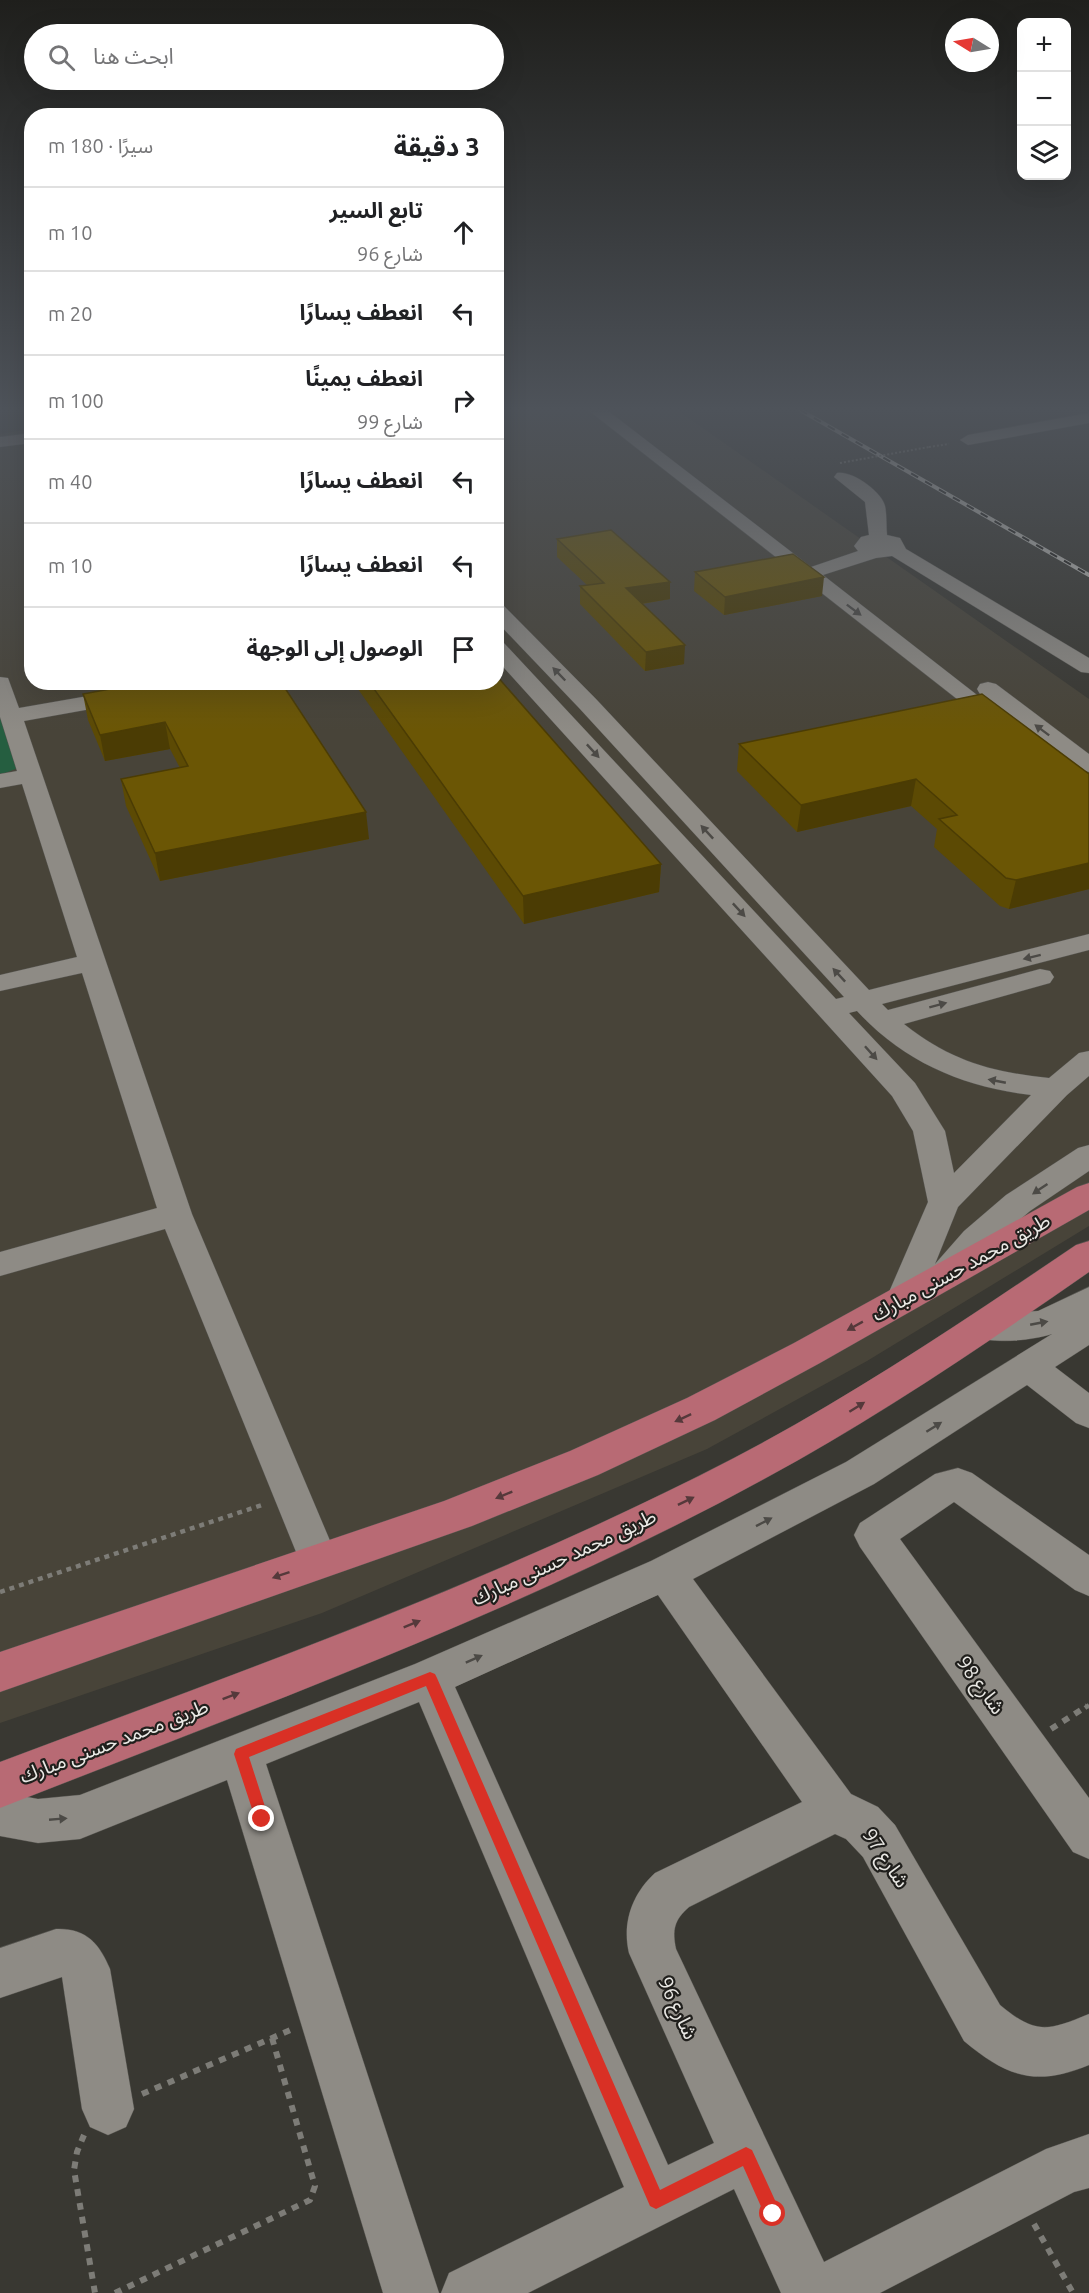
<!DOCTYPE html>
<html lang="ar">
<meta charset="utf-8">
<style>
:root{--surface:#fff;--page:#f6f6f6;--text:#202124;--muted:#757577;--line:#e0e0e0}
body{margin:0;font-family:Ubuntu,"Noto Sans Arabic",sans-serif;background:var(--page);color:var(--text);direction:rtl}
.controls{position:absolute;right:18px;top:18px;display:grid;overflow:hidden;border-radius:12px;box-shadow:0 6px 24px #0002}
.controls button{width:54px;height:54px;display:grid;place-items:center;padding:0;border:0;border-bottom:2px solid var(--line);background:var(--surface);color:var(--text);font:30px sans-serif}
.compass{position:absolute;left:945px;top:18px;width:54px;height:54px;border-radius:50%;background:var(--surface);box-shadow:0 6px 24px #0002;rotate:281deg}
.stop{position:absolute;width:18px;height:18px;margin:-14px;border:4px solid #d93025;border-radius:50%;background:#fff}
.stop.end{background:#d93025;border-color:#fff;box-shadow:0 2px 6px #0008}
.list{margin:0;padding:0;list-style:none}
h2{display:flex;justify-content:space-between;align-items:center;height:78px;margin:0;padding:0 24px;font-size:26px}
h2 small{font-size:20px;font-weight:400;color:var(--muted)}
.list li{display:grid;grid-template-columns:39px 1fr auto;gap:18px;align-items:center;box-sizing:border-box;height:84px;padding:0 24px;border-top:2px solid var(--line)}
.list b{display:block;font-size:22px;white-space:nowrap}
.list p{margin:0;font-size:20px;white-space:nowrap;color:var(--muted)}
.list em{font-size:20px;font-style:normal;color:var(--muted)}
.icon{flex:none;width:33px;height:33px;fill:none;stroke:currentColor;stroke-width:2;stroke-linecap:round;stroke-linejoin:round}
.map{position:relative;flex:none;width:1089px;height:2293px;overflow:hidden;direction:ltr}
.search{position:absolute;background:var(--surface);box-shadow:0 6px 24px #0002;left:24px;top:24px;width:480px;height:66px;display:flex;align-items:center;gap:15px;box-sizing:border-box;padding:0 21px;border-radius:33px;color:var(--muted);font-size:22px}
.panel{position:absolute;background:var(--surface);box-shadow:0 6px 24px #0002;left:24px;top:108px;width:480px;height:582px;border-radius:24px;direction:rtl}
.map>svg:first-child{display:block}
.built{fill:#484439}
.green{fill:#255e40}
.lines{fill:none;stroke-linecap:round;stroke-linejoin:round}
.minor-casing{stroke:#55544f;stroke-width:1}
.highway-casing{stroke:#55544f;stroke-width:1}
.path-far2{stroke:#7d7c77;stroke-width:2;stroke-dasharray:2 2;stroke-linecap:butt}
.path-far1{stroke:#7d7c77;stroke-width:4.5;stroke-dasharray:5 5;stroke-linecap:butt}
.path{stroke:#7d7c77;stroke-width:6;stroke-dasharray:7 7;stroke-linecap:butt}
.minor{fill:#8e8b85;fill-rule:evenodd}
.highway{fill:#b86a74;fill-rule:evenodd}
.rail-casing{stroke:#bfbeb9;stroke-width:4}
.rail{stroke:#201f1c;stroke-width:2;stroke-dasharray:8;stroke-linecap:butt}
.path-bridge{stroke:#7d7c77;stroke-width:2;stroke-dasharray:2 2;stroke-linecap:butt}
.wall{fill:#5c4a04}
.shaded-wall{fill:#4b3c04}
.building{fill:#6b5605;stroke:#4b3c04;stroke-width:1.5}
.oneway{fill:#4c4a46}
.oneway2{fill:#55393b}
.route{fill:#d93025}
.labels{text-anchor:middle;stroke-width:4.5;stroke-linejoin:round;paint-order:stroke}
.near-street-label{font-size:20px;fill:#eae9e5;stroke:#201f1c}
</style>
<div class="map">
<svg width="1089" height="2293" viewBox="0 0 1089 2293">
<rect width="100%" height="100%" fill="#393832"/>
<path class="built" d="M497,410H677L1089,699V1226L867,1361L707,1449L322,1613L0,1723V434L31,429L32,682H496Z"/>
<path class="green" d="M0,704L18,768L0,775Z"/>
<g class="lines">
<defs>
<g id="minor">
<path d="M588,410H607L811,567L858,551L854,546L861,537L869,535L865,502L834,477L837,473C852,470 882,492 885,506C887,515 886,526 887,535L900,538L906,549L1089,658V673L1081,672L892,556L876,558L823,575L1013,723L1010,728L1002,730L994,728Z"/>
<path d="M1089,413V423L968,445L960,440L968,435Z"/>
<path d="M32,433V443L0,447V437Z"/>
<path d="M496,603L503,605L596,699L869,990L1089,934V950L882,1004L888,1010L1040,969L1050,971L1054,977L1050,983L904,1024C951,1061 991,1072 1049,1078L1079,1053L1089,1051V1076L1067,1095L958,1207L935,1264L964,1231L1006,1195L1078,1148L1089,1145V1171L1030,1211L988,1247L955,1286L943,1289L931,1286L928,1281L915,1308L903,1312L891,1308L886,1299L928,1202L913,1131L892,1096L496,659V640L503,642L836,999L844,997L580,709L496,621ZM857,1011C904,1062 963,1087 1031,1095L954,1173L945,1131L915,1083L849,1013Z"/>
<path d="M0,677L8,678L19,708L168,682H218L216,687L208,688L24,721L192,1214L339,1562L333,1574L319,1579L305,1574L165,1229L0,1276V1252L157,1208L82,973L0,991V975L77,957L22,784L0,788V774L17,771L0,717Z"/>
<path d="M988,682L996,684L1089,754V772L1081,770L980,694L977,689L980,684Z"/>
<path d="M1089,1287V1345L1055,1367L1089,1393V1428L1076,1423L1027,1385L874,1484L693,1579L851,1794L878,1807L895,1825L1000,2005C1036,2035 1048,2031 1089,2014V2065C1036,2087 1007,2077 964,2041L863,1857L846,1839L835,1834L689,1907C674,1920 672,1930 676,1949L824,2262L1046,2149L1089,2134V2188L1074,2192L880,2293H781L734,2189L528,2293H441L449,2273L624,2187L419,1702L266,1764L439,2293H383L227,1780L80,1839L38,1843L0,1836V1792L38,1799L80,1795L415,1664L651,1561L846,1462L1052,1334C1029,1341 994,1344 971,1336L965,1327L971,1318L983,1314L1038,1311ZM658,1595L802,1802L655,1873C632,1894 622,1923 629,1953L714,2143L668,2165L455,1687Z"/>
<path d="M958,1468L972,1473L1089,1555V1596L1075,1590L954,1502L900,1539L1089,1798V1859L1073,1852L860,1547L854,1535L860,1523L935,1474Z"/>
<path d="M56,1929C86,1928 99,1943 110,1969L134,2109L126,2127L108,2135L90,2127L82,2109L62,1977L0,1998V1948Z"/>
</g>
<g id="highway">
<path d="M1089,1183V1210L820,1363L715,1420L598,1475L472,1526L0,1692V1652L444,1501L570,1451L687,1398L794,1343L1077,1187Z"/>
<path d="M1089,1241V1272C984,1345 877,1418 764,1479C521,1612 257,1707 0,1808V1762C248,1669 499,1580 734,1458C853,1396 965,1320 1076,1245Z"/>
</g>
</defs>
<use href="#minor" class="minor-casing"/>
<use href="#highway" class="highway-casing"/>
<path class="path-far2" d="M929,447L949,444"/>
<g class="path-far1">
<path d="M0,1592L265,1504"/>
<path d="M1085,1708L1089,1705"/>
</g>
<g class="path">
<path d="M1051,1729L1087,1706"/>
<path d="M142,2094L293,2029"/>
<path d="M84,2135L77,2152L74,2170L95,2293"/>
<path d="M1034,2224L1073,2293"/>
<path d="M115,2293L310,2200L315,2186L272,2038"/>
</g>
<use href="#minor" class="minor"/>
<use href="#highway" class="highway"/>
<defs>
<path id="rail" d="M800,410L1089,575"/>
</defs>
<use href="#rail" class="rail-casing"/>
<use href="#rail" class="rail"/>
<path class="path-bridge" d="M840,463L929,447"/>
</g>
<g class="wall">
<path d="M557,539L670,582V599L642,604L684,664L645,671L580,604V586L587,585L557,557Z"/>
<path d="M695,572L822,596L724,615L694,591Z"/>
<path d="M148,682L369,839L160,881L126,806L121,779L180,768L170,749L105,761L88,720L83,694Z"/>
<path d="M353,682H496L661,864L659,892L524,924Z"/>
<path d="M739,744L1089,774V889L1009,909L1000,906L934,847L937,829L911,806L797,832L737,771Z"/>
</g>
<g class="shaded-wall">
<path d="M824,577L822,596L724,615L725,597Z"/>
<path d="M670,582V599L626,606V588Z"/>
<path d="M685,645L684,664L645,671L646,652Z"/>
<path d="M165,722L170,749L105,761L100,735Z"/>
<path d="M916,779L911,806L797,832L801,805Z"/>
<path d="M366,812L369,839L160,881L155,853Z"/>
<path d="M1089,863V889L1009,909L1016,880Z"/>
<path d="M661,864L659,892L524,924L523,896Z"/>
</g>
<g class="building">
<path d="M611,530L670,582L626,588L685,645L646,652L580,586L604,583L557,539Z"/>
<path d="M793,554L824,577L725,597L695,572Z"/>
<path d="M496,675L661,864L523,896L369,682H496Z"/>
<path d="M148,682H281L366,812L155,853L121,779L188,766L165,722L100,735L83,694Z"/>
<path d="M982,694L1089,774V863L1016,880L1006,878L939,819L957,815L916,779L801,805L739,744Z"/>
</g>
<defs><path id="oneway-solid" d="M-6-.8H1V-3.2L6.5 0L1 3.2V.8H-6Z" transform="scale(1.5)"/></defs>
<g class="oneway">
<use href="#oneway-solid" transform="translate(854 610) rotate(37)"/>
<use href="#oneway-solid" transform="translate(559 674) rotate(-134)"/>
<use href="#oneway-solid" transform="translate(1042 730) rotate(-143)"/>
<use href="#oneway-solid" transform="translate(593 751) rotate(47)"/>
<use href="#oneway-solid" transform="translate(707 832) rotate(-133)"/>
<use href="#oneway-solid" transform="translate(739 910) rotate(47)"/>
<use href="#oneway-solid" transform="translate(1032 957) rotate(166)"/>
<use href="#oneway-solid" transform="translate(839 975) rotate(-133)"/>
<use href="#oneway-solid" transform="translate(938 1005) rotate(-15)"/>
<use href="#oneway-solid" transform="translate(871 1053) rotate(48)"/>
<use href="#oneway-solid" transform="translate(997 1081) rotate(-169)"/>
<use href="#oneway-solid" transform="translate(1040 1189) rotate(146)"/>
<use href="#oneway-solid" transform="translate(1039 1323) rotate(-11)"/>
<use href="#oneway-solid" transform="translate(934 1427) rotate(-32)"/>
<use href="#oneway-solid" transform="translate(764 1522) rotate(-27)"/>
<use href="#oneway-solid" transform="translate(474 1659) rotate(-24)"/>
<use href="#oneway-solid" transform="translate(58 1819) rotate(-5)"/>
</g>
<g class="oneway2">
<use href="#oneway-solid" transform="translate(855 1326) rotate(151)"/>
<use href="#oneway-solid" transform="translate(857 1407) rotate(-32)"/>
<use href="#oneway-solid" transform="translate(683 1418) rotate(155)"/>
<use href="#oneway-solid" transform="translate(504 1495) rotate(158)"/>
<use href="#oneway-solid" transform="translate(686 1501) rotate(-26)"/>
<use href="#oneway-solid" transform="translate(281 1575) rotate(161)"/>
<use href="#oneway-solid" transform="translate(412 1624) rotate(-22)"/>
<use href="#oneway-solid" transform="translate(231 1696) rotate(-21)"/>
</g>
<linearGradient id="sky" x2="0" y2="1"><stop stop-color="#1f1f1c"/><stop offset="0.56" stop-color="#4e535a"/><stop offset="1" stop-color="#4e535a" stop-opacity="0"/></linearGradient>
<rect width="1089" height="731" fill="url(#sky)"/>
<path class="route" d="M430,1672L435,1674L437,1678L660,2190L746,2147L752,2150L779,2209L782,2214L779,2220L773,2223L767,2220L743,2166L662,2206L656,2209L650,2206L426,1686L249,1757L269,1819L267,1824L262,1826L257,1824L234,1754L236,1749Z"/>
<g class="labels">
<g class="near-street-label">
<text transform="translate(961 1267) rotate(-29)" y="7">طريق محمد حسنى مبارك</text>
<text transform="translate(564 1557) rotate(-25)" y="7">طريق محمد حسنى مبارك</text>
<text transform="translate(981 1685) rotate(54)" y="7">شارع 98</text>
<text transform="translate(114 1741) rotate(-21)" y="7">طريق محمد حسنى مبارك</text>
<text transform="translate(886 1858) rotate(56)" y="7">شارع 97</text>
<text transform="translate(678 2008) rotate(65)" y="7">شارع 96</text>
</g>
</g>
</svg>
<div class="controls">
<button>+</button>
<button>−</button>
<button><svg class="icon" aria-label="layers" viewBox="0 0 24 24"><path d="M12 4l9 5-9 5-9-5zM3 14l9 5 9-5"/></svg></button>
</div>
<svg class="compass" viewBox="-18 -18 36 36"><path d="M0-13l5 13h-10z" fill="#e53935"/><path d="M0 13l5-13h-10z" fill="#757577"/></svg>
<div class="stop" style="left:773px;top:2214px"></div>
<div class="stop end" style="left:262px;top:1819px"></div>
<div class="search"><svg class="icon" aria-label="search" viewBox="0 0 24 24"><circle cx="10" cy="10" r="6"/><path d="M15 15l6 6"/></svg>ابحث هنا</div>
<section class="panel">
<h2>3 دقيقة<small>سيرًا · 180 m</small></h2>
<ul class="list">
<li><svg class="icon" aria-label="ahead" viewBox="0 0 24 24"><path d="M12 20V5M6 11l6-6 6 6"/></svg><div><b>تابع السير</b><p>شارع 96</p></div><em>10 m</em></li>
<li><svg class="icon" aria-label="left" viewBox="0 0 24 24"><path d="M17 20v-9H6M10 6l-5 5 5 5"/></svg><div><b>انعطف يسارًا</b></div><em>20 m</em></li>
<li><svg class="icon" aria-label="right" viewBox="0 0 24 24"><path d="M7 20v-9h11M14 6l5 5-5 5"/></svg><div><b>انعطف يمينًا</b><p>شارع 99</p></div><em>100 m</em></li>
<li><svg class="icon" aria-label="left" viewBox="0 0 24 24"><path d="M17 20v-9H6M10 6l-5 5 5 5"/></svg><div><b>انعطف يسارًا</b></div><em>40 m</em></li>
<li><svg class="icon" aria-label="left" viewBox="0 0 24 24"><path d="M17 20v-9H6M10 6l-5 5 5 5"/></svg><div><b>انعطف يسارًا</b></div><em>10 m</em></li>
<li><svg class="icon" aria-label="arrive" viewBox="0 0 24 24"><path d="M6 21V4h12l-3 4 3 4H6"/></svg><div><b>الوصول إلى الوجهة</b></div></li>
</ul>
</section>
</div>
